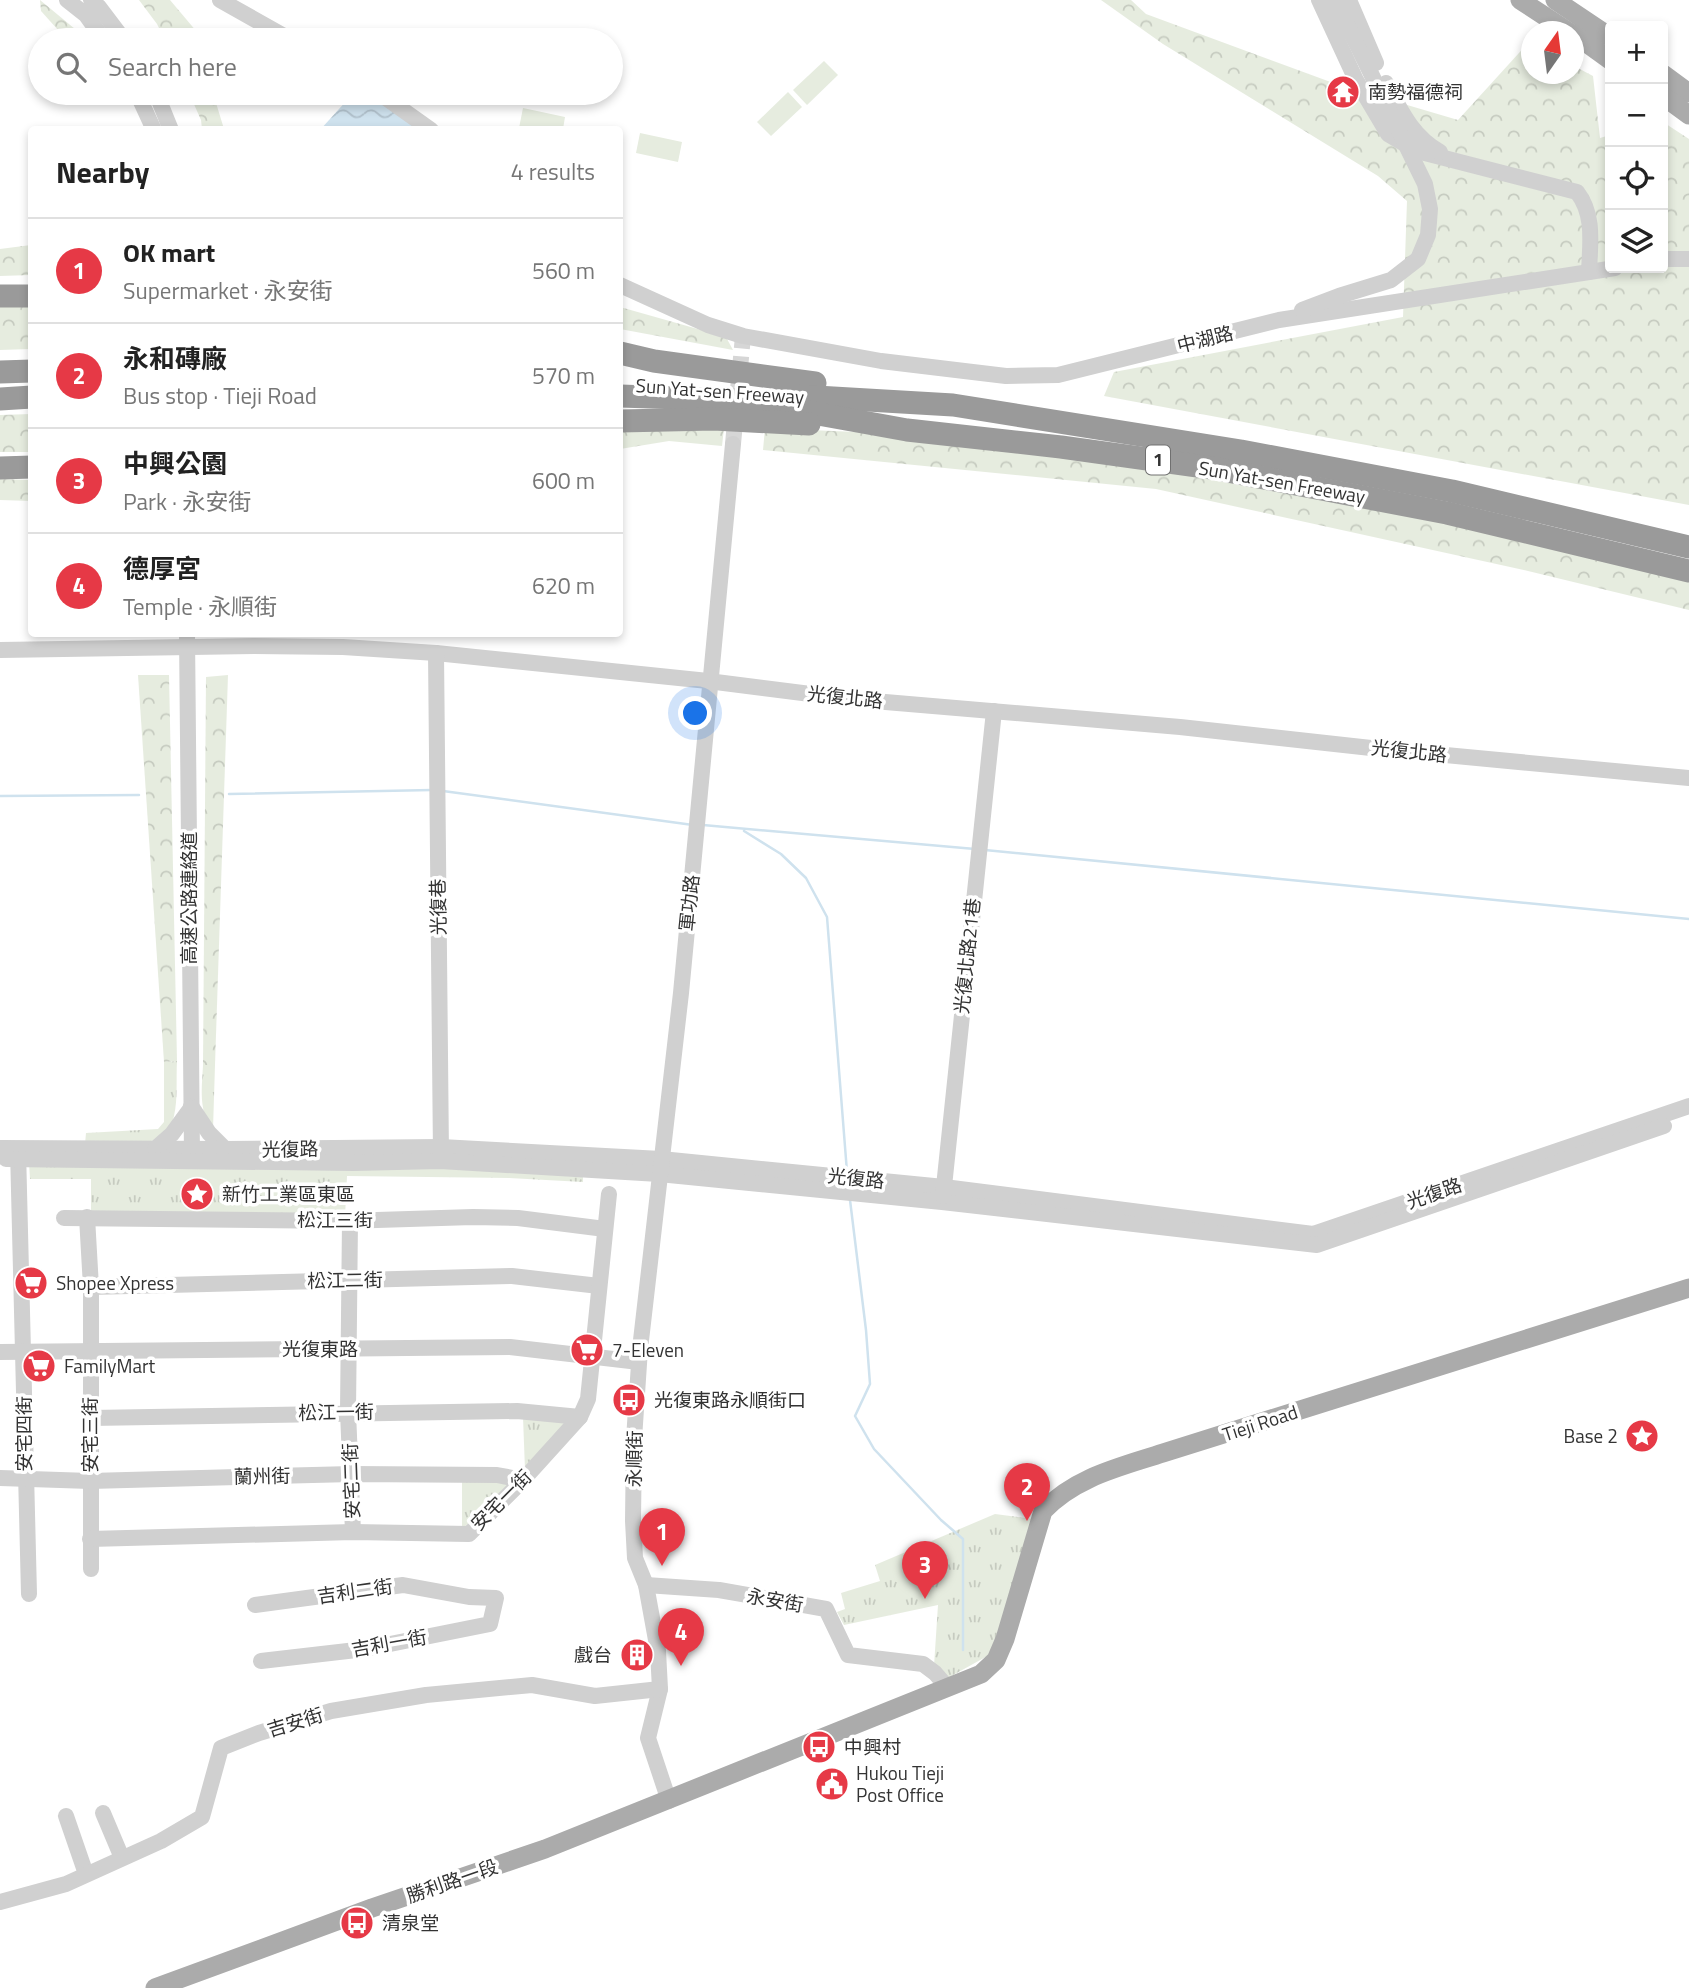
<!DOCTYPE html>
<meta charset="utf-8">
<style>
:root{--surface:#fff;--page:#f2f2f2;--text:#222;--muted:#767676;--line:#e0e0e0;--accent:#e63946}
body{margin:0;font-family:"Titillium Web","Noto Sans TC",sans-serif;background:var(--page);color:var(--text)}
.controls{position:absolute;right:21px;top:21px;display:grid;overflow:hidden;border-radius:7px;box-shadow:0 4px 10px #0003}
.controls button{width:63px;height:63px;display:grid;place-items:center;padding:0;border:0;border-bottom:2px solid var(--line);background:var(--surface);color:var(--text);font:35px sans-serif}
.compass{position:absolute;left:1521px;top:21px;width:63px;height:63px;border-radius:50%;background:var(--surface);box-shadow:0 4px 10px #0003;rotate:14deg}
.you{position:absolute;left:696px;top:714px;width:24px;height:24px;margin:-18px;border:5px solid #fff;border-radius:50%;background:#1a73e8;box-shadow:0 0 0 10px #1a73e833}
.badge{display:grid;place-items:center;width:46px;height:46px;border-radius:50%;background:var(--accent);color:#fff;font-size:23px;font-weight:700}
.pin{position:absolute;translate:-50% -58px;filter:drop-shadow(0 2px 4px #0008)}
.pin::after{content:'';position:absolute;top:37px;width:24px;height:21px;background:inherit;clip-path:polygon(0 0,100% 0,50% 100%)}
.list{margin:0;padding:0;list-style:none}
h2{display:flex;justify-content:space-between;align-items:center;height:91px;margin:0;padding:0 28px;font-size:30px}
h2 small{font-size:23px;font-weight:400;color:var(--muted)}
.list li{display:grid;grid-template-columns:46px 1fr auto;gap:21px;align-items:center;box-sizing:border-box;height:105px;padding:0 28px;border-top:2px solid var(--line)}
.list b{display:block;font-size:26px;white-space:nowrap}
.list p{margin:0;font-size:23px;white-space:nowrap;color:var(--muted)}
.list em{font-size:23px;font-style:normal;color:var(--muted)}
.icon{flex:none;width:38px;height:38px;fill:none;stroke:currentColor;stroke-width:2;stroke-linecap:round;stroke-linejoin:round}
.map{position:relative;flex:none;width:1689px;height:1988px;overflow:hidden}
.search{position:absolute;background:var(--surface);box-shadow:0 4px 10px #0003;left:28px;top:28px;width:595px;height:77px;display:flex;align-items:center;gap:18px;box-sizing:border-box;padding:0 24px;border-radius:38px;color:var(--muted);font-size:26px}
.panel{position:absolute;background:var(--surface);box-shadow:0 4px 10px #0003;left:28px;top:126px;width:595px;height:511px;border-radius:7px}
.map>svg:first-child{display:block}
.grass{fill:url(#grass-tufts)}
.forest{fill:url(#forest-crowns)}
.garden{fill:#e6ecdf}
.water{fill:url(#water-waves)}
.lines{fill:none;stroke-linecap:round;stroke-linejoin:round}
.stream{stroke:#cfe2ee;stroke-width:2.5}
.minor-tunnel{stroke:#d6d6d6;stroke-width:16;stroke-dasharray:16 8;stroke-linecap:butt}
.minor{stroke:#d0d0d0;stroke-width:16}
.major{stroke:#ababab;stroke-width:19}
.highway{stroke:#9a9a9a;stroke-width:23}
.labels{text-anchor:middle;stroke-width:7;stroke-linejoin:round;paint-order:stroke}
.shield{fill:#fff;stroke:#707070;stroke-width:2}
.shield-label{font-size:18px;font-weight:bold;fill:#333}
.poi-label{font-size:19px;fill:#333;stroke:#fff;text-anchor:start}
.street-label{font-size:19px;fill:#333;stroke:#fff}
</style>
<div class="map">
<svg width="1689" height="1988" viewBox="0 0 1689 1988">
<defs>
<pattern id="grass-tufts" width="24" height="20" patternUnits="userSpaceOnUse" patternTransform="scale(1.75)"><rect width="24" height="20" fill="#e6ecdf"/><path d="M3 7l-1-3M5 7V3M7 7l1-3M15 17l-1-3M17 17v-4M19 17l1-3" fill="none" stroke="#c6cbc0"/></pattern>
<pattern id="forest-crowns" width="20" height="18" patternUnits="userSpaceOnUse" patternTransform="scale(1.75)"><rect width="20" height="18" fill="#e6ecdf"/><path d="M2 6a3 3 0 1 1 6 0M12 15a3 3 0 1 1 6 0" fill="none" stroke="#c6cbc0"/></pattern>
<pattern id="water-waves" width="16" height="10" patternUnits="userSpaceOnUse" patternTransform="scale(1.75)"><rect width="16" height="10" fill="#cfe2ee"/><path d="M0 5q4-4 8 0t8 0" fill="none" stroke="#b2c2cd"/></pattern>
</defs>
<rect width="100%" height="100%" fill="#fff"/>
<g class="grass">
<path d="M177,1061C176,1079 178,1099 174,1116C166,1154 114,1144 85,1144L86,1133L158,1129L164,1122V1062Z"/>
<path d="M203,1065H215L213,1129C198,1112 202,1087 203,1065Z"/>
<path d="M29,1163L348,1165L583,1173V1182L509,1178L347,1176L345,1217L91,1215V1179H30Z"/>
<path d="M523,1417L574,1419L525,1470Z"/>
<path d="M462,1480L515,1482L462,1529Z"/>
<path d="M995,1514L1033,1519L991,1654L946,1679L934,1666L938,1605L844,1625L837,1612L845,1609L841,1593L880,1581L875,1565Z"/>
</g>
<g class="forest">
<path d="M40,0L75,29L83,40H67L41,11Z"/>
<path d="M139,0H170L197,32L199,40H165L157,24Z"/>
<path d="M1101,0H1131L1146,14L1336,84L1458,120L1528,43L1531,45L1532,74H1574V66L1593,76L1600,138L1610,135V268H1663V122L1689,139V505L1104,396L1114,372L1403,317L1407,201L1378,176L1163,44Z"/>
<path d="M189,93H213L224,129H202L201,120Z"/>
<path d="M31,245V275L0,276V249Z"/>
<path d="M31,301V349L0,350V303Z"/>
<path d="M620,307L726,337L733,350L620,329Z"/>
<path d="M31,414V452H0V415Z"/>
<path d="M724,428L722,446L669,441L620,449V429Z"/>
<path d="M765,428L969,437L1213,470L1689,579V610L1528,571L1156,489L763,450Z"/>
<path d="M0,479L31,480V501L0,500Z"/>
<path d="M138,675H169L177,1061L164,1062Z"/>
<path d="M228,675L215,1065H203L206,677Z"/>
</g>
<g class="garden">
<path d="M824,61L838,75L807,105L793,90Z"/>
<path d="M788,92L802,107L771,136L757,122Z"/>
<path d="M523,108L565,117L563,129L519,128Z"/>
<path d="M640,133L682,142L678,162L636,153Z"/>
</g>
<path class="water" d="M373,96L425,130H320L348,99Z"/>
<g class="lines">
<g class="stream">
<path d="M443,791L693,825"/>
<path d="M229,794L432,790"/>
<path d="M0,796L139,795"/>
<path d="M703,825L975,849"/>
<path d="M744,831L781,854L806,878L827,917L847,1172"/>
<path d="M985,850L1689,919"/>
<path d="M850,1200L866,1330L870,1384L855,1416L874,1449L941,1520L963,1539V1650"/>
</g>
<path class="minor-tunnel" d="M733,444L743,336"/>
<g class="minor">
<path d="M67,0L86,15L104,40"/>
<path d="M91,0L99,7L124,40"/>
<path d="M220,0L291,40"/>
<path d="M1319,0L1356,80L1388,134L1417,151L1577,192C1595,215 1590,244 1589,272"/>
<path d="M1349,0L1376,63"/>
<path d="M1386,83C1401,111 1412,136 1440,152"/>
<path d="M137,93L154,130"/>
<path d="M156,93L171,130"/>
<path d="M379,93L431,130"/>
<path d="M1663,259H1689"/>
<path d="M620,285L708,325L743,336L881,361L1006,376L1058,375L1279,320L1615,268"/>
<path d="M1302,310L1339,296L1391,280L1418,259L1428,235L1430,209L1425,184L1335,0"/>
<path d="M187,634L192,1156"/>
<path d="M0,650L254,646L343,647L436,653L708,681L850,699L1180,727L1371,748L1689,778"/>
<path d="M436,653L441,1155"/>
<path d="M191,1106L209,1133L225,1149"/>
<path d="M0,1148L225,1149L441,1147L661,1159L944,1187L1313,1234L1689,1106"/>
<path d="M155,1149L172,1134L191,1108"/>
<path d="M18,1150L29,1594"/>
<path d="M6,1159L353,1163L440,1161L659,1174L942,1202L1317,1245L1664,1126"/>
<path d="M943,1196L994,711"/>
<path d="M87,1217L91,1287V1569"/>
<path d="M64,1218L345,1221L473,1217L518,1218L605,1229"/>
<path d="M350,1220L348,1412L353,1532"/>
<path d="M91,1287L512,1276L599,1286"/>
<path d="M0,1352L510,1347L639,1362"/>
<path d="M91,1418L517,1411L580,1417"/>
<path d="M0,1478L90,1481L352,1474L497,1475L523,1480"/>
<path d="M90,1539L353,1532L469,1534L523,1480L580,1417L588,1399L609,1194"/>
<path d="M646,1585L719,1590L826,1609L848,1655L923,1664L935,1673L948,1688"/>
<path d="M255,1605L403,1585L469,1597L496,1598L490,1624L365,1649L261,1661"/>
<path d="M669,1801L648,1738L660,1689L658,1651L646,1585L635,1558L633,1521L634,1439L640,1349L681,993L733,444"/>
<path d="M103,1813L122,1858"/>
<path d="M66,1816L86,1874"/>
<path d="M0,1902L66,1884L161,1841L202,1817L221,1748L259,1733L331,1711L426,1695L532,1685L595,1696L660,1689"/>
</g>
<g class="major">
<path d="M1520,0L1569,32"/>
<path d="M1555,0L1610,37"/>
<path d="M1574,34L1610,60"/>
<path d="M1663,74L1689,93"/>
<path d="M1663,96L1689,115"/>
<path d="M155,1988L372,1908L545,1849L981,1674L996,1660L1005,1639L1043,1511C1075,1477 1120,1467 1163,1453L1689,1288"/>
</g>
<g class="highway">
<path d="M0,296H32"/>
<path d="M620,353L654,361L815,383"/>
<path d="M0,372L32,371"/>
<path d="M782,395L953,405L1241,451L1452,491L1689,547"/>
<path d="M620,396L741,400L907,430L1061,447L1212,468L1447,513L1689,571"/>
<path d="M0,399L32,397"/>
<path d="M620,421L714,419L809,424"/>
<path d="M0,468L32,467"/>
</g>
</g>
<defs>
<symbol id="temple-disc" viewBox="-11 -11 22 22"><circle r="9.5" fill="#e63946" stroke="#fff"/><path d="M0-6L5-2H3V0L6.5 2.5H4V6H1.5V3h-3V6H-4V2.5H-6.5L-3 0V-2H-5Z" fill="#fff"/></symbol>
<symbol id="sight-disc" viewBox="-11 -11 22 22"><circle r="9.5" fill="#e63946" stroke="#fff"/><path d="M0-6L1.8-2.2L6-1.7L2.9 1.2L3.7 5.4L0 3.3L-3.7 5.4L-2.9 1.2L-6-1.7L-1.8-2.2Z" fill="#fff"/></symbol>
<symbol id="supermarket-disc" viewBox="-11 -11 22 22"><circle r="9.5" fill="#e63946" stroke="#fff"/><path d="M-6-5.5h2.5l.6 2H6L4.5 2H-2.5L-4.4-4H-6ZM-1.5 3.2a1.3 1.3 0 1 0 .1 0ZM3 3.2a1.3 1.3 0 1 0 .1 0Z" fill="#fff"/></symbol>
<symbol id="bus-disc" viewBox="-11 -11 22 22"><circle r="9.5" fill="#e63946" stroke="#fff"/><path d="M-5-6H5V4H4V6H2V4H-2V6H-4V4H-5ZM-3.5-4V0h7V-4ZM-3.5 1.2v1.5H-2V1.2ZM2 1.2v1.5H3.5V1.2Z" fill="#fff"/></symbol>
<symbol id="building-disc" viewBox="-11 -11 22 22"><circle r="9.5" fill="#e63946" stroke="#fff"/><path d="M-4-6H4V6H1V3H-1V6H-4ZM-2.5-4.3h1.7v1.8h-1.7ZM.8-4.3h1.7v1.8H.8ZM-2.5-1h1.7V.8h-1.7ZM.8-1h1.7V.8H.8Z" fill="#fff"/></symbol>
<symbol id="civic-disc" viewBox="-11 -11 22 22"><circle r="9.5" fill="#e63946" stroke="#fff"/><path d="M-.6-6.5H3V-4.5H.6V-3L4-1V1h2V6H-6V1h2V-1L-.6-3ZM-1.2 2.5V6h2.4V2.5Z" fill="#fff"/></symbol>
</defs>
<g fill-rule="evenodd">
<use href="#temple-disc" x="1324" y="73" width="38" height="38"/>
<use href="#sight-disc" x="178" y="1175" width="38" height="38"/>
<use href="#supermarket-disc" x="12" y="1264" width="38" height="38"/>
<use href="#supermarket-disc" x="568" y="1331" width="38" height="38"/>
<use href="#supermarket-disc" x="20" y="1347" width="38" height="38"/>
<use href="#bus-disc" x="610" y="1381" width="38" height="38"/>
<use href="#sight-disc" x="1623" y="1417" width="38" height="38"/>
<use href="#building-disc" x="618" y="1636" width="38" height="38"/>
<use href="#bus-disc" x="800" y="1728" width="38" height="38"/>
<use href="#civic-disc" x="813" y="1765" width="38" height="38"/>
<use href="#bus-disc" x="338" y="1904" width="38" height="38"/>
</g>
<g class="labels">
<rect class="shield" x="1146" y="445.5" width="24" height="29" rx="5"/>
<g class="shield-label">
<text x="1158" y="466">1</text>
</g>
<g class="poi-label">
<text x="1368" y="99">南勢福德祠</text>
<text x="222" y="1201">新竹工業區東區</text>
<text x="56" y="1290">Shopee Xpress</text>
<text x="612" y="1357">7-Eleven</text>
<text x="64" y="1373">FamilyMart</text>
<text x="654" y="1407">光復東路永順街口</text>
<text x="1618" y="1443" text-anchor="end">Base 2</text>
<text x="612" y="1662" text-anchor="end">戲台</text>
<text x="844" y="1754">中興村</text>
<text x="856" y="1780">Hukou Tieji<tspan x="856" dy="22">Post Office</tspan></text>
<text x="382" y="1930">清泉堂</text>
</g>
<g class="street-label">
<text transform="translate(1205 339) rotate(-14)" y="7">中湖路</text>
<text transform="translate(720 391) rotate(4)" y="7">Sun Yat-sen Freeway</text>
<text transform="translate(1282 482) rotate(10)" y="7">Sun Yat-sen Freeway</text>
<text transform="translate(845 697) rotate(6)" y="7">光復北路</text>
<text transform="translate(1409 751) rotate(6)" y="7">光復北路</text>
<text transform="translate(189 898) rotate(-90)" y="7">高速公路連絡道</text>
<text transform="translate(689 903) rotate(-84)" y="7">軍功路</text>
<text transform="translate(438 907) rotate(-91)" y="7">光復巷</text>
<text transform="translate(967 956) rotate(-84)" y="7">光復北路21巷</text>
<text transform="translate(290 1149) rotate(-1)" y="7">光復路</text>
<text transform="translate(856 1178) rotate(6)" y="7">光復路</text>
<text transform="translate(1434 1193) rotate(-19)" y="7">光復路</text>
<text x="335" y="1227">松江三街</text>
<text transform="translate(345 1280) rotate(-1)" y="7">松江二街</text>
<text x="320" y="1356">光復東路</text>
<text transform="translate(336 1412) rotate(-1)" y="7">松江一街</text>
<text transform="translate(1260 1423) rotate(-18)" y="7">Tieji Road</text>
<text transform="translate(24 1434) rotate(-90)" y="7">安宅四街</text>
<text transform="translate(90 1435) rotate(-90)" y="7">安宅三街</text>
<text transform="translate(634 1459) rotate(-89)" y="7">永順街</text>
<text transform="translate(262 1476) rotate(-1)" y="7">蘭州街</text>
<text transform="translate(351 1481) rotate(-92)" y="7">安宅二街</text>
<text transform="translate(501 1500) rotate(-45)" y="7">安宅一街</text>
<text transform="translate(355 1591) rotate(-8)" y="7">吉利二街</text>
<text transform="translate(775 1600) rotate(10)" y="7">永安街</text>
<text transform="translate(389 1643) rotate(-10)" y="7">吉利一街</text>
<text transform="translate(295 1722) rotate(-17)" y="7">吉安街</text>
<text transform="translate(452 1881) rotate(-19)" y="7">勝利路一段</text>
</g>
</g>
</svg>
<div class="controls">
<button>+</button>
<button>−</button>
<button><svg class="icon" aria-label="locate" viewBox="0 0 24 24"><circle cx="12" cy="12" r="6"/><path d="M12 2v4M12 18v4M2 12h4M18 12h4"/></svg></button>
<button><svg class="icon" aria-label="layers" viewBox="0 0 24 24"><path d="M12 4l9 5-9 5-9-5zM3 14l9 5 9-5"/></svg></button>
</div>
<svg class="compass" viewBox="-18 -18 36 36"><path d="M0-13l5 13h-10z" fill="#e53935"/><path d="M0 13l5-13h-10z" fill="#767676"/></svg>
<div class="you"></div>
<div class="pin badge" style="left:662px;top:1566px">1</div>
<div class="pin badge" style="left:1027px;top:1521px">2</div>
<div class="pin badge" style="left:925px;top:1599px">3</div>
<div class="pin badge" style="left:681px;top:1666px">4</div>
<div class="search"><svg class="icon" aria-label="search" viewBox="0 0 24 24"><circle cx="10" cy="10" r="6"/><path d="M15 15l6 6"/></svg>Search here</div>
<section class="panel">
<h2>Nearby<small>4 results</small></h2>
<ul class="list">
<li><span class="badge">1</span><div><b>OK mart</b><p>Supermarket · 永安街</p></div><em>560 m</em></li>
<li><span class="badge">2</span><div><b>永和磚廠</b><p>Bus stop · Tieji Road</p></div><em>570 m</em></li>
<li><span class="badge">3</span><div><b>中興公園</b><p>Park · 永安街</p></div><em>600 m</em></li>
<li><span class="badge">4</span><div><b>德厚宮</b><p>Temple · 永順街</p></div><em>620 m</em></li>
</ul>
</section>
</div>
